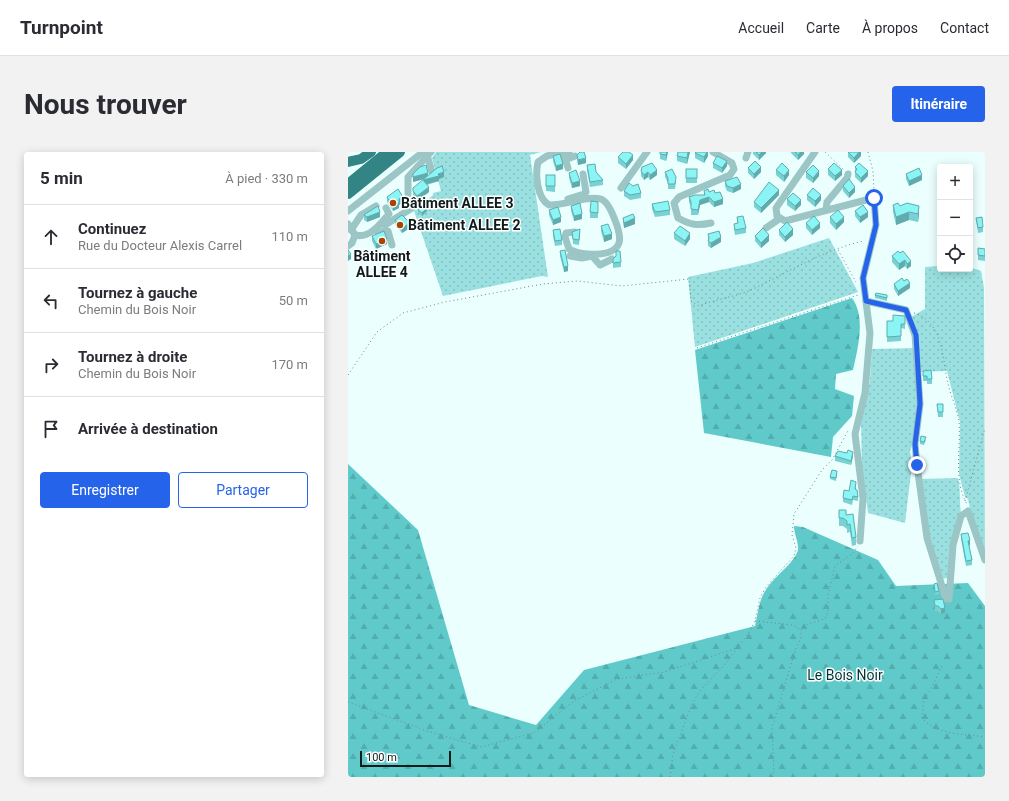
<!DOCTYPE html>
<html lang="fr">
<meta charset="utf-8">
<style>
:root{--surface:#fff;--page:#f2f2f3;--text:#2b2b33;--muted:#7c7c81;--line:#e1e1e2;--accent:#2563eb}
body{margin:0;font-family:Roboto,sans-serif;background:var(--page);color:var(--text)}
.controls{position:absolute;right:12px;top:12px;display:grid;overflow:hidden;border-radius:4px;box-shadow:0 2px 10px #0003}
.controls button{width:36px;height:36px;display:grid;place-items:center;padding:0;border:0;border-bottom:1px solid var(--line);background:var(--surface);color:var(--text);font:20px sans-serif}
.scale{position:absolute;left:12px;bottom:10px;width:91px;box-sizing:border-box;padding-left:4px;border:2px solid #0f1b1b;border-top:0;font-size:11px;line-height:14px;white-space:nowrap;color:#0f1b1b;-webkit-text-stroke:3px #fff;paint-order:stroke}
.stop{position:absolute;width:12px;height:12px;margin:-9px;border:3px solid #2563eb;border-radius:50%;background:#fff}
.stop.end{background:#2563eb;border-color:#fff;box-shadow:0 1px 4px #0008}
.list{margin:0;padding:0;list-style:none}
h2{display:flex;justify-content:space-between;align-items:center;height:52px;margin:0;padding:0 16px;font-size:17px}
h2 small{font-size:13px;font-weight:400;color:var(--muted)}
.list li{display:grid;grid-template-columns:26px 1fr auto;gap:12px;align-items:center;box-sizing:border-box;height:64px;padding:0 16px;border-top:1px solid var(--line)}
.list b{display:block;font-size:15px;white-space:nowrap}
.list p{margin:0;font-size:13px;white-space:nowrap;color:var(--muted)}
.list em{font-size:13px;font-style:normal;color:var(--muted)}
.actions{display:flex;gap:8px;padding:12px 16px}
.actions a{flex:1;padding:9px 0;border:1px solid var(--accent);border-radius:4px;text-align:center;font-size:14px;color:var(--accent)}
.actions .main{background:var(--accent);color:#fff}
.icon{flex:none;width:22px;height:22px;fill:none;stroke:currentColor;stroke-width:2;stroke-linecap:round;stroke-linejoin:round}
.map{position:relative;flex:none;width:637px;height:625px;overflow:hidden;border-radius:4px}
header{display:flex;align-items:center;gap:24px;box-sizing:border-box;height:56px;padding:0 20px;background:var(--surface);border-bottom:1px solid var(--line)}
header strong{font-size:19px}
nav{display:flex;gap:22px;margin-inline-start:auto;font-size:14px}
.intro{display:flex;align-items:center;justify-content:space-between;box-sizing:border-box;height:96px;padding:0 24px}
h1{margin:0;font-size:28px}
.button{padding:10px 18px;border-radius:4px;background:var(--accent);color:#fff;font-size:14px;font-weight:700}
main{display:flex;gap:24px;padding:0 24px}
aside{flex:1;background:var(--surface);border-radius:4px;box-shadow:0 2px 10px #0003}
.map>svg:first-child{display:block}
.forest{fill:url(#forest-firs)}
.park{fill:url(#park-dots)}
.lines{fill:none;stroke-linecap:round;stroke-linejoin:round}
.path{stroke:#758585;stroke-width:1;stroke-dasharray:1 3;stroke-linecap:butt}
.minor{stroke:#9cc5c5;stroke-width:7}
.highway{stroke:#328485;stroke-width:10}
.wall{fill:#78d2d3}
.shaded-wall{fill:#61abac}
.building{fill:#8bf4f5;stroke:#61abac}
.route{stroke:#2563eb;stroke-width:5}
.poi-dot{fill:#a74600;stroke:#fff;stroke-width:1.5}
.labels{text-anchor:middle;stroke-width:3;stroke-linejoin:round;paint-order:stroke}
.poi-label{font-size:14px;font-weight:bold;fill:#0f1b1b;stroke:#fff;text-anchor:start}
.park-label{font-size:14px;fill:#003334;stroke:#fff}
</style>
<header>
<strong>Turnpoint</strong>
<nav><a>Accueil</a><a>Carte</a><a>À propos</a><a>Contact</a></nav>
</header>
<div class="intro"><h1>Nous trouver</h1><a class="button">Itinéraire</a></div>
<main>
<aside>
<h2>5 min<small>À pied · 330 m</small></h2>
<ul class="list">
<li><svg class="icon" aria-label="ahead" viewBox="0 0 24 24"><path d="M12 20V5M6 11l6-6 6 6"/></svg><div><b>Continuez</b><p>Rue du Docteur Alexis Carrel</p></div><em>110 m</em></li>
<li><svg class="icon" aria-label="left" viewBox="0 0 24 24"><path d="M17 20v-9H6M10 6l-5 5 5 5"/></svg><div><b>Tournez à gauche</b><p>Chemin du Bois Noir</p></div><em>50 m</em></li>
<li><svg class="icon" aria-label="right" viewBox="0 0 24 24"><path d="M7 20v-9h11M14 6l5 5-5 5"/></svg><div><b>Tournez à droite</b><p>Chemin du Bois Noir</p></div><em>170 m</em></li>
<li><svg class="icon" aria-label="arrive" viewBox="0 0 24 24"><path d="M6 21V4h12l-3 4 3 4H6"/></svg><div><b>Arrivée à destination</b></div></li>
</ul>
<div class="actions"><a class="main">Enregistrer</a><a>Partager</a></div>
</aside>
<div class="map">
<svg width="637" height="625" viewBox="0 0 637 625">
<defs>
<pattern id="forest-firs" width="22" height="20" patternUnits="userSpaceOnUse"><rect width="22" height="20" fill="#60cacb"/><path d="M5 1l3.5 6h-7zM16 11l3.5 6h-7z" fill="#52adae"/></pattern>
<pattern id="park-dots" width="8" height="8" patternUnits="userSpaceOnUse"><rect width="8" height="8" fill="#9ae0e0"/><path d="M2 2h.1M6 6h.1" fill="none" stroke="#84c0c0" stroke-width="1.8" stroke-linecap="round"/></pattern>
</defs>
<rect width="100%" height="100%" fill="#ebffff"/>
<g class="forest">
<path d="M504,146C518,165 510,196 505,218L488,222L487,237L506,244L504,264L485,285L483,305L356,281L347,198Z"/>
<path d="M0,312L70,378L121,553L188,573L236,518L407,474C410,461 411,447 419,436C426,425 447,410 450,398C451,391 446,382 446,374L455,375L530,408L548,434L620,431L637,454V625H0Z"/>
</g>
<g class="park">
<path d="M88,0H193L182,3L200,125L194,124L95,144L66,59L85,43V41L93,39L84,6Z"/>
<path d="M481,86L510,140L347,195L340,125L405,111Z"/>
<path d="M592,114V117H622V115L633,119L636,136L637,403L624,367L620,347L617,345L611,322L612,270L599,219L571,220L563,165L577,157V115Z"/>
<path d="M567,196L570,257L565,291L562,299L564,313L557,371L520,361L514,316L513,268L522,229L524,197Z"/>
<path d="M610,326C613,339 611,349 613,361L600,426L593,427L580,386L572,327Z"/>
</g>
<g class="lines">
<g class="path">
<path d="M477,0L496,18"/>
<path d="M520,0L525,19L526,40"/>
<path d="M490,98L508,130"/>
<path d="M566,161C596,170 594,207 600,232C603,244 609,257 611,270C613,297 605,328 619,352"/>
<path d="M349,196L510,143"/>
<path d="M0,223L29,180L55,161L97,150L195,132L229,129L274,134L341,127L343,149L351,154C370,146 390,145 409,135C444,118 478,97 516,89"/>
<path d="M617,349L637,276"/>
<path d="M407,469L445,473L453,478"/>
<path d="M594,514L585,533L576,548L574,566C588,583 616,582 637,585"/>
<path d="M0,550L79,579L133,595L186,581L226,549L269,527L316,520L389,496"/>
<path d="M322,625L325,602L344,552L351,540L378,511L402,479L407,469L412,446L418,435L446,404L448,396L444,383L446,362L474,318L484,308L501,277"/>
<path d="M424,625L426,620L424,576L448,496L453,487V478L460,472L477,467L480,460V443L487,414L504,402L510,394"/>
</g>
<g class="minor">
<path d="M214,0L199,4L190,10C187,23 189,46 201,53C216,54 239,43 253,47C262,50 274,82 271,91C266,106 232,104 221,97L217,85L218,81L227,80"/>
<path d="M215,0L220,16"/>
<path d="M221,0L222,6L227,4"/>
<path d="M467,0L428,56L429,64L437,69L526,46L528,73L515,126L522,181L517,241L507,282L515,346L512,389"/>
<path d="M79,3L84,20"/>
<path d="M398,6L400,0"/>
<path d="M273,36L299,0"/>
<path d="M60,42V25L83,0"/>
<path d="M220,47L236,42L238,40L235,22"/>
<path d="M478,58L479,50L499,26L500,22"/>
<path d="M0,59L75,0"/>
<path d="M363,71C349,74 343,73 330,66L326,51L331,45L382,23L386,17L384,11L365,0"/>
<path d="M0,72L7,83C22,87 33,71 41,62L38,56"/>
<path d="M34,72L37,73L64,56"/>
<path d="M418,76L431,67"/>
<path d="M3,78L13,63L28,54"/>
<path d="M26,78L31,80L40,79L44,93"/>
<path d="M0,94L4,91L7,83"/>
<path d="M222,104L234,106L244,104L252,113L264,107"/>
<path d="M518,149L558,158L567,183L572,252L567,292L569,313L579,386L598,447H601L605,393L613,364L620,359L637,408"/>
</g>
<g class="highway">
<path d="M0,10L13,7L23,0"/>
<path d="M0,32L39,0"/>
<path d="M0,42L52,0"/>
</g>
</g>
<g class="wall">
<path d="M320,0L318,9L312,7V2Z"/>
<path d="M342,0L339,12L329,9V4Z"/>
<path d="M360,0V4L356,11L347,6V1Z"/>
<path d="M405,0H418V1L411,8L405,2Z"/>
<path d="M443,0H456V2L450,8L443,1Z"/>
<path d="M500,0H513V4L506,11L500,5Z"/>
<path d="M229,3L238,11L230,13L229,9Z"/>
<path d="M205,4L215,17L208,19L205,9Z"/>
<path d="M270,5L285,8L278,17L270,11Z"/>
<path d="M365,11L379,14L374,21L365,16Z"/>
<path d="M239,13L248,20L255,28V33L242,35L239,18Z"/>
<path d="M294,15L309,23L302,28L300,25L296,28L293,24V19Z"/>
<path d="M507,15L520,24L513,31L507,25Z"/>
<path d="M400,16L413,20L406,27L400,21Z"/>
<path d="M349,17V31H338V26Z"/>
<path d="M480,17L494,23L487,29L480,23Z"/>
<path d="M428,18L441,23L436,30L428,23Z"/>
<path d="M317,20L328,30L327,37H320V31L317,25Z"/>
<path d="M458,20L471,24L465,31L458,26Z"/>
<path d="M221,21L232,34L224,36L221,26Z"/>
<path d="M558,22L574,28L561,34L558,27Z"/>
<path d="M80,23L96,25L91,27V29L79,33L81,40L69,49L65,44V39L76,27L65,30Z"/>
<path d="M198,23H207V40L198,39Z"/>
<path d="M377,29L393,37L385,41L379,39L377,34Z"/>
<path d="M495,34L507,40L501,46L495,39Z"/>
<path d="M276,39L293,41V46L282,48L276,44Z"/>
<path d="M356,39L367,41L375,52L366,55L361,50L352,53L350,63H343V55L341,50V45L356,43Z"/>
<path d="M431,43L413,61L406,55V50Z"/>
<path d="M459,43L473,48L467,55L459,48Z"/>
<path d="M39,45L55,50L51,53V56L45,59L39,50Z"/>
<path d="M439,47L453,53L447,59L439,53Z"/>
<path d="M304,52L322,58V63L307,65L304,57Z"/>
<path d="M545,53L552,54L571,62L570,70L561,68L548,73L545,60Z"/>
<path d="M223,54L234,67L226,69L223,59Z"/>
<path d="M250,55V66H242V60Z"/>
<path d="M70,58L79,59L74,64L70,61Z"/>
<path d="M201,58L213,70L205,73L201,63Z"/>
<path d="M507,59L520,65L512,71L507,64Z"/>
<path d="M16,63L32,65L19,70L16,68Z"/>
<path d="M389,65L398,76V81L387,83L386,77V72L389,71Z"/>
<path d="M482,65L496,70L488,78L482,71Z"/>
<path d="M275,66L287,72L276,76L275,71Z"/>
<path d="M628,66L635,75V80L630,81Z"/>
<path d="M47,68L62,76L54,81L47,73Z"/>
<path d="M458,71L472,76L464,83L458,76Z"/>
<path d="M253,74L264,87L256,90L253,79Z"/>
<path d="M205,78L214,88V93L207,94L205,84Z"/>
<path d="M431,78L445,83L437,90L431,83Z"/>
<path d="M224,80L232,82L231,93L225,92Z"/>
<path d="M326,81L342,87L337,94L326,87Z"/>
<path d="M360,82L373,90L363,96L360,94Z"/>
<path d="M24,84L39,92L28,97L24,89Z"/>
<path d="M407,84L421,89L413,96L407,89Z"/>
<path d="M630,96L637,97V109L630,108Z"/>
<path d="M212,99L220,119L216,120L212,104Z"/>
<path d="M552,101L563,114L559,117L557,114L551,118L544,110V104Z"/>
<path d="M268,104L273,110V115L265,116V107Z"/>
<path d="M556,129L562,136L550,144L546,137V132Z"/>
<path d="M527,143L539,145V149L527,146Z"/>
<path d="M557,164V177L553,176V189L539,190V169H545Z"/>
<path d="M575,219L584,227V232H579V229H575Z"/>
<path d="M589,252H595V265H590Z"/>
<path d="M578,288L576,293L572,292V289Z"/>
<path d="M487,304H505L503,313L487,309Z"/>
<path d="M489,322L488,329L482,327V325Z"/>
<path d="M508,334V337L510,345V349L505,348L504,353L495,350V346L501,339Z"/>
<path d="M491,358L498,363L508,385V393L504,394L502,380L499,381V377L495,374H491Z"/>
<path d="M613,382L622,393L621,394L624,408V413L618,414L613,387Z"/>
<path d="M586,432L591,439V442L587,443Z"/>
<path d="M586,448L597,461L593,462L590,459H587Z"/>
</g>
<g class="shaded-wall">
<path d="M319,0H320L318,9V3Z"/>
<path d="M340,0H342L339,12V6Z"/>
<path d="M359,0H360V4L356,11V5Z"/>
<path d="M414,0H418V1L411,8V3Z"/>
<path d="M453,0H456V2L450,8V3Z"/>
<path d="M511,0H513V4L506,11V6Z"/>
<path d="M285,3V8L278,17V12Z"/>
<path d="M238,6V11L230,13V8Z"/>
<path d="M379,9V14L374,21V16Z"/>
<path d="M215,12V17L208,19V14Z"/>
<path d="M413,15V20L406,27V22Z"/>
<path d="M309,18V23L302,28V23Z"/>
<path d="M441,18V23L436,30V24Z"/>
<path d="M494,18V23L487,29V24Z"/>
<path d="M471,19V24L465,31V26Z"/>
<path d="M520,19V24L513,31V26Z"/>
<path d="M96,20V25L91,27V29L75,33V28L90,22Z"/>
<path d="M300,20V25L296,28V23Z"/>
<path d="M80,21V26L65,30V25Z"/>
<path d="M574,23V28L561,34V29Z"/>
<path d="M232,29V34L224,36V31Z"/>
<path d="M393,32V37L385,41V36Z"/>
<path d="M81,35V40L69,49V44Z"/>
<path d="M507,35V40L501,46V41Z"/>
<path d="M431,38V43L413,61V56Z"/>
<path d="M473,43V48L467,55V49Z"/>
<path d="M55,45V50L51,53V56L45,59V54L51,47Z"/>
<path d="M361,45V50L352,53L350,63V58L352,48Z"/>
<path d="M375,47V52L366,55V50Z"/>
<path d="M453,48V53L447,59V54Z"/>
<path d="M571,54V62L570,70V62Z"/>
<path d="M79,56V59L74,64V61Z"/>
<path d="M32,60V65L19,70V65Z"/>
<path d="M520,60V65L512,71V65Z"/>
<path d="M561,60V68L548,73V65Z"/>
<path d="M234,62V67L226,69V64Z"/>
<path d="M213,65V70L205,73V68Z"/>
<path d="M496,65V70L488,78V72Z"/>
<path d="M287,66V72L276,76V71Z"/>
<path d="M62,71V76L54,81V76Z"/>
<path d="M472,71V76L464,83V78Z"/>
<path d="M445,77V83L437,90V85Z"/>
<path d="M342,81V87L337,94V89Z"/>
<path d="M264,82V87L256,90V84Z"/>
<path d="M421,83V89L413,96V91Z"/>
<path d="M373,85V90L363,96V91Z"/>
<path d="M39,87V92L28,97V92Z"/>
<path d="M3,102V107L0,109V104Z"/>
<path d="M557,108V114L551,118V112Z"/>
<path d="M563,109V114L559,117V112Z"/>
<path d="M220,114V119L216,120V115Z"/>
<path d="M562,131V136L550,144V139Z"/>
<path d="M505,300V304L503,313V309Z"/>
<path d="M622,388V393L620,394V389Z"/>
<path d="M597,456V461L593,462V457Z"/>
</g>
<g class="building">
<path d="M232,0H236L238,6L230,8L229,3Z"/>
<path d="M275,0H281L285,3L278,12L270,5Z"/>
<path d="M312,0H319L318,3L312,2Z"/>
<path d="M330,0H340L339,6L329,4Z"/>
<path d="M348,0H359L356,5L347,1Z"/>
<path d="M408,0H414L411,3Z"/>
<path d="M447,0H453L450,3Z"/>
<path d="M500,0H511L506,6Z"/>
<path d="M212,2L215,12L208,14L205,4Z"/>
<path d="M369,4L379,9L374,16L365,11Z"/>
<path d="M407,9L413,15L406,22L400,16Z"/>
<path d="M304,11L309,18L302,23L300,20L296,23L293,19L294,15Z"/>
<path d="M434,11L441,18L436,24L428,18Z"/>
<path d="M486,11L494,18L487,24L480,17Z"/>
<path d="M511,11L520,19L513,26L507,20L509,17L507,15Z"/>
<path d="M247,12L248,20L255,28L242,30L239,13Z"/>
<path d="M78,13L80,21L65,25V22L72,15Z"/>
<path d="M465,13L471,19L465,26L458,20Z"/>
<path d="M94,14L96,20L90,22L91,24L75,28L81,35L69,44L65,39V36L89,16Z"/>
<path d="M571,16L574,23L561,29L558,22Z"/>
<path d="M324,17L328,25L327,32H320V26L317,20Z"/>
<rect x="338" y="17" width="11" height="9"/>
<path d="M228,18L232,29L224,31L221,21Z"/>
<rect x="198" y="23" width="9" height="11"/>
<path d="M389,25L393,32L385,36L379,34L377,29Z"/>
<path d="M501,27L507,35L501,41L495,34Z"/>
<path d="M421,30L431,38L413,56L406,50Z"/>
<path d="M281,31L285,34L290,32L293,41L282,43L276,39Z"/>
<path d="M465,36L473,43L467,49L459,43Z"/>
<path d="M50,37L55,45L51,47V51L45,54L39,45Z"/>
<path d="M360,37L361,40L366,38L367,41L372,40L375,47L366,50L361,45L352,48L350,58L343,57V50L341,45L347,43H357L356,39Z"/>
<path d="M445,41L453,48L447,54L439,47Z"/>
<path d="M243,49L250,50V61L242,60Z"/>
<path d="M320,49L322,58L307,60L304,52Z"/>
<path d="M232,51L234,62L226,64L223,54Z"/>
<path d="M550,51L552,54L559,51L571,54L570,62L561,60L548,65L545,53Z"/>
<path d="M76,53L79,56L74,61L70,58Z"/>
<path d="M515,53L520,60L512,65L507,59Z"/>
<path d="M30,54L32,60L19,65L16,63L17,62Z"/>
<path d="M210,55L213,65L205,68L201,58Z"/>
<path d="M490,58L496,65L488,72L482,65Z"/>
<path d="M285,62L287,66L276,71L275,66Z"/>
<path d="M54,63L62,71L54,76L47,68Z"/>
<path d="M395,64L398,76L387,78L386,72L390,71L389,65Z"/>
<path d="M466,64L472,71L464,78L458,71Z"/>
<path d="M634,65L635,75L630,76L628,66Z"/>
<path d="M439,70L445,77L437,85L431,78Z"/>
<path d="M260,72L264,82L256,84L253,74Z"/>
<path d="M332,74L342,81L337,89L326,81Z"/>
<path d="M415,76L421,83L413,91L407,84Z"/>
<path d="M212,77L214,88L207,89L205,78Z"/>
<path d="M232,77L231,88L225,87L224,80Z"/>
<path d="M36,79L39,87L28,92L24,84Z"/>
<path d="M371,79L373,85L363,91L360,89L361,86L360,82Z"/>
<path d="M630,96L637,97V104L630,103Z"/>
<path d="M0,98L3,102L0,104Z"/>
<path d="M217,98L220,114L216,115L212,99Z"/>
<path d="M268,99H272L273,110L265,111V107L268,104Z"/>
<path d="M550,99L552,101L555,99L563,109L559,112L557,108L551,112L544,104Z"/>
<path d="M554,126L556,129L559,127L562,131L550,139L546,132Z"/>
<path d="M528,141L539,143V146L527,143Z"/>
<path d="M545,163L557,164V172H553V184L539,185V169H545Z"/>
<path d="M583,218L584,227H579V224H575V219Z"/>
<path d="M589,252H595V260H590Z"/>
<path d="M573,284L578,285L576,290L572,289Z"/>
<path d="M500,298L505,300L503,309L487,304L490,299L499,301Z"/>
<path d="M484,318L489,319L488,326L482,325Z"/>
<path d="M503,328L508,330L507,337L509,338L510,345L505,344L504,348L495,346L496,338L501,339Z"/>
<path d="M491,358H498V363L505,362L508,385L504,386L502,372L499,373V369L495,366H491Z"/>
<path d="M620,381L622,388L620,389L624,408L618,409L613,382Z"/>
<path d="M589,431L591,439L587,440L586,432Z"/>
<path d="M595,447L597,456L593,457L590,454H587L586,448Z"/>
</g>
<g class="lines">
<path class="route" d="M526,46L528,73L515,126L518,149L558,158L568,183L572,252L567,292L569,313"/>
</g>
<g class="poi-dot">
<circle cx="45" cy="51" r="4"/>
<circle cx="52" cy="73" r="4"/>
<circle cx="34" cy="89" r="4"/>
</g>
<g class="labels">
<g class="poi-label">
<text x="53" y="56">Bâtiment ALLEE 3</text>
<text x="60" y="78">Bâtiment ALLEE 2</text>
<text x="34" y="109" text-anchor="middle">Bâtiment<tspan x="34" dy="16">ALLEE 4</tspan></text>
</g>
<g class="park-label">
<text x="497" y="528">Le Bois Noir</text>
</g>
</g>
</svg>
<div class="controls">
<button>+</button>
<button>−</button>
<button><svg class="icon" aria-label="locate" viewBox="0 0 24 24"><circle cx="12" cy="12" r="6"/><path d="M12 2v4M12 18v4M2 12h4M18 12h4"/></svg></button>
</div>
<div class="scale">100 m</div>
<div class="stop" style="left:526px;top:46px"></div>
<div class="stop end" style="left:569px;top:313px"></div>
</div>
</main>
